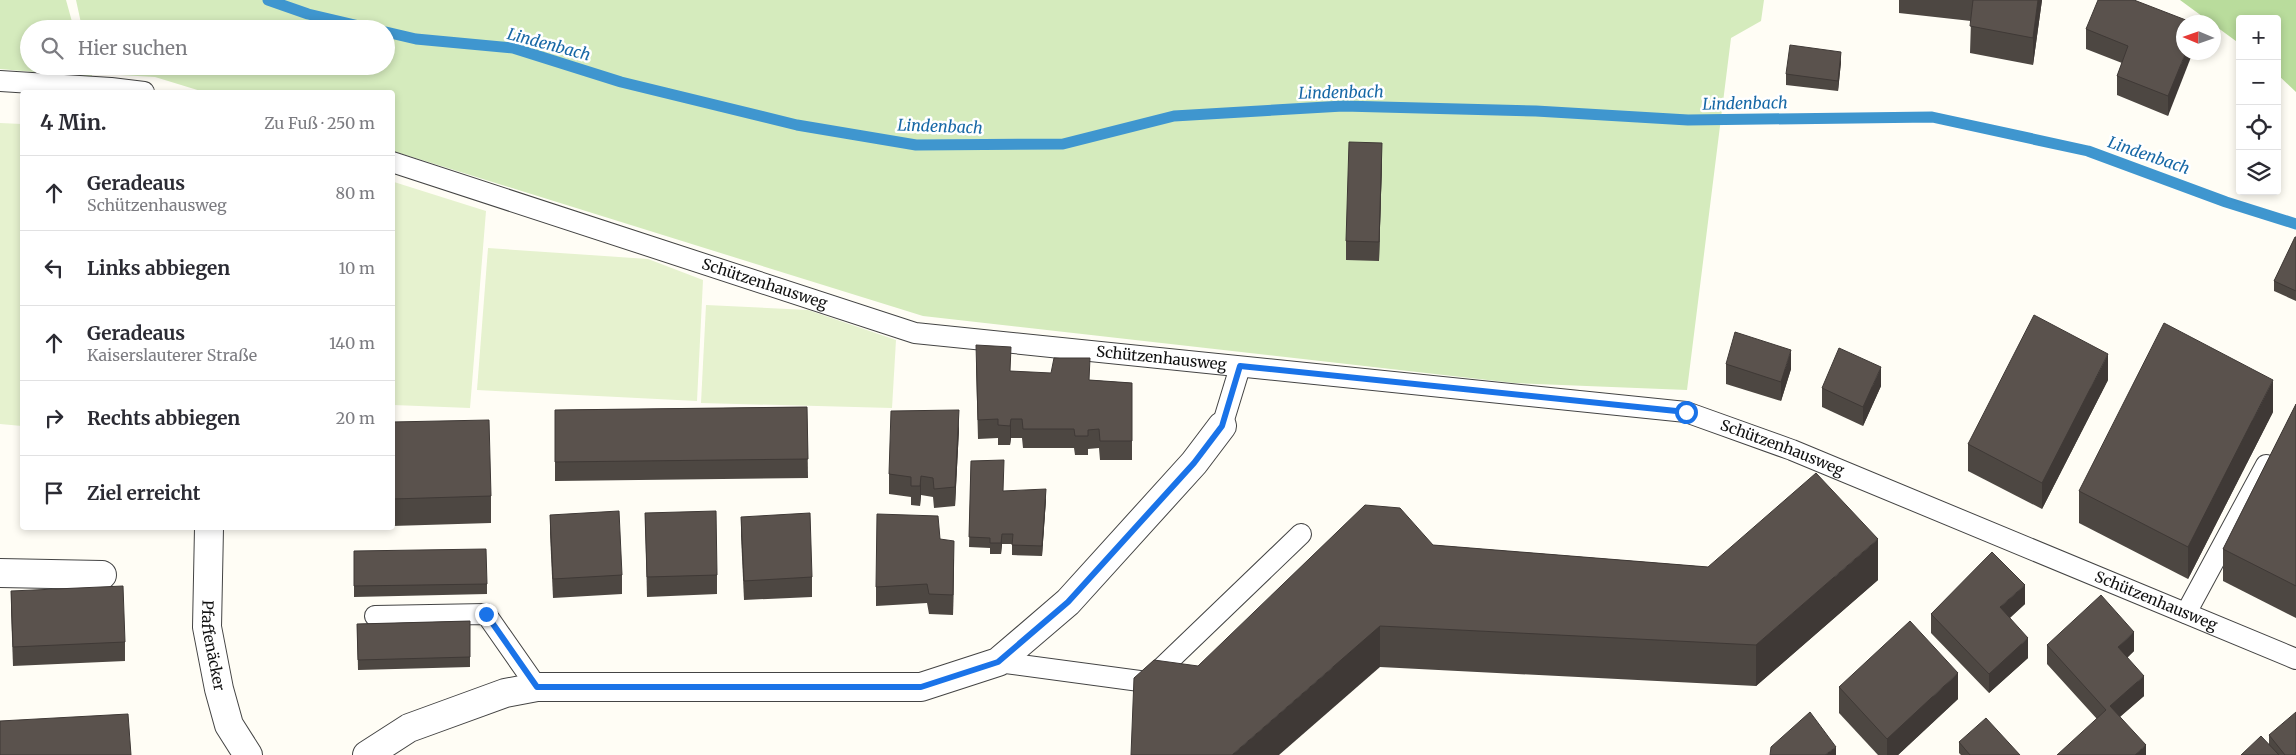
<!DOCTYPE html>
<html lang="de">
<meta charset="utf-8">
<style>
:root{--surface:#fff;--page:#f2f2f3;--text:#2b2b33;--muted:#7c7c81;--line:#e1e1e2}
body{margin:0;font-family:Merriweather,serif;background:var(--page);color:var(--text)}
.controls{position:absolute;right:15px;top:15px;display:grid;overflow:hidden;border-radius:5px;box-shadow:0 2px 8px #0003}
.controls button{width:45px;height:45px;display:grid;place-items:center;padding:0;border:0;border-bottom:1px solid var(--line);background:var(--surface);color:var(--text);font:25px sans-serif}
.compass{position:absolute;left:2176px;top:15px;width:45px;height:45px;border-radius:50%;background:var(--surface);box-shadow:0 2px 8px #0003;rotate:272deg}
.stop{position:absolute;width:15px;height:15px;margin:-11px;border:4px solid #1a73e8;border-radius:50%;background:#fff}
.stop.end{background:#1a73e8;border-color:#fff;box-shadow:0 1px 5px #0008}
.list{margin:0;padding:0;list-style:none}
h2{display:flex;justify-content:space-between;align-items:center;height:65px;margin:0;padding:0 20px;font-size:21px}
h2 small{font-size:16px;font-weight:400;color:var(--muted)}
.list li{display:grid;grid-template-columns:32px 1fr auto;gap:15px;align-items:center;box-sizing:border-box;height:75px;padding:0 20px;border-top:1px solid var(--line)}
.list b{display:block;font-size:19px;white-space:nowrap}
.list p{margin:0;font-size:16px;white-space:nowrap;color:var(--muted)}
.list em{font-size:16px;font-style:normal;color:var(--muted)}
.icon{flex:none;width:28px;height:28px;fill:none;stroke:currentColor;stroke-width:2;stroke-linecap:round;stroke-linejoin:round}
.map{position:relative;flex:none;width:2296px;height:755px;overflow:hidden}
.search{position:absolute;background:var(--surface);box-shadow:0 2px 8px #0003;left:20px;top:20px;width:375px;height:55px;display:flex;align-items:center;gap:12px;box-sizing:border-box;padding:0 18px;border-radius:28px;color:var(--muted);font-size:19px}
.panel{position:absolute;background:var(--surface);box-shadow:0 2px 8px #0003;left:20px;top:90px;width:375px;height:440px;border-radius:5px}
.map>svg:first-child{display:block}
.green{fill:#d5ebbd}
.forest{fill:#b9dc9c}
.pitch{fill:#e6f2cf}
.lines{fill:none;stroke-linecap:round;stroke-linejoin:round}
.stream{stroke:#3f96cf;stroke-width:11}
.service-casing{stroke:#444;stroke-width:22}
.minor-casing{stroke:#444;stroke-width:30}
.service{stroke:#fff;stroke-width:20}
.minor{stroke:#fff;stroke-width:28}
.wall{fill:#4d4742}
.shaded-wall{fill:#3f3936}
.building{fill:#5a524d;stroke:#3f3936}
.route{stroke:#1a73e8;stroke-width:6}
.labels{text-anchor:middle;stroke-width:5;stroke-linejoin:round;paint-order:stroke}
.street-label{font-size:15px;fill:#111;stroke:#fff}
.water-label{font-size:16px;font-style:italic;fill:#1768a6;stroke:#fff}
</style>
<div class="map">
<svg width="2296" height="755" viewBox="0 0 2296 755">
<rect width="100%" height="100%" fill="#fffdf5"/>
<g class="green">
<path d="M0,0H66L74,29H29V66H92V77L0,69Z"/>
<path d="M76,0H1764L1761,21L1731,38L1687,390L1514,383L923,316L393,151L392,92H204L155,77L103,74V66H386V29H85L81,23Z"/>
</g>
<path class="forest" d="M2180,0H2296V92L2277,74V19H2240V44L2214,25V22H2210Z"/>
<g class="pitch">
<path d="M0,123L22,124V426L0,424Z"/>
<path d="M394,182L486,211L470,408L393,405L392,186Z"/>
<path d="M488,248L648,259L703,280L697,401L477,390Z"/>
<path d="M706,305L808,310L896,340L892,408L701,403Z"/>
</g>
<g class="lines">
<g class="stream">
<path d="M268,0L308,14L372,29"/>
<path d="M386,32L416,39L513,48L621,82L797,125L916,145L1063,144L1174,116L1343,106L1536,111L1688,120L1932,117L2088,151L2226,202L2296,224"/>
</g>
<defs>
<g id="service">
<path d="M0,81L111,88L144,92"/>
<path id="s1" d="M392,162L915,333L1686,412L1792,450L2296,659"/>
<path d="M1222,426L1240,367"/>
<path d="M2186,613L2266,465"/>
<path d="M375,616L486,614L537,687"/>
<path d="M998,662L1147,682L1301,534"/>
</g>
<g id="minor">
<path id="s2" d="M209,528L207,627L219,689L229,725L248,755"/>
<path d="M0,573L102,575"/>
<path d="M367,755L409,728L505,693L537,687H921L998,662L1068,602L1194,463L1222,426"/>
</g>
</defs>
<use href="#service" class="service-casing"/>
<use href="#minor" class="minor-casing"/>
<use href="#service" class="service"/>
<use href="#minor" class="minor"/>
</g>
<g class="wall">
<path d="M1899,0H2042L2033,65L1970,53L1971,21L1899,13Z"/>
<path d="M2191,22L2168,116L2117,95V76L2122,63L2086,49V29Z"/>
<path d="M1841,62L1838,91L1786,85V74Z"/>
<path d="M1382,162L1379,261L1346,260V241Z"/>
<path d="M2296,237V301L2274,291V281Z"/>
<path d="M1726,364L1791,369L1781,401L1726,384Z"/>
<path d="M976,365L1011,371L1090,380L1132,383V460H1100L1099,448L1088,449V455H1075L1074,448H1023L1022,438H1011L1010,445H998V438L978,439Z"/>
<path d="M2108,380L2042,509L1968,471V444Z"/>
<path d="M1881,386L1863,426L1822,407V388Z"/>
<path d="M2296,404V618L2223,581V549Z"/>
<path d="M807,407L808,478L555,481V410Z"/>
<path d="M2273,412L2188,579L2079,523V491Z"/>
<path d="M392,422L491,496V523L392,526Z"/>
<path d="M959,429L955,506L934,508L933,497L921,495L920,506L911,505V497L889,494V474Z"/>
<path d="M971,461L1003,491L1046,499L1042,556L1012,555V544H1002L1001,554H990V548L969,547Z"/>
<path d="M645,513L717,575V594L647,597Z"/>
<path d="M550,515L622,575V594L553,598L550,534Z"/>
<path d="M741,517L812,577V597L744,600L741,536Z"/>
<path d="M940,539L954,560L953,615L929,614L927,603L876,606V587Z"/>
<path d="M1433,545L1708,567L1878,580L1756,686L1380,667L1198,666Z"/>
<path d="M354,551L487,584V594L354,597Z"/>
<path d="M11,591L125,642V661L13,666L11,610Z"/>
<path d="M2025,604L2010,618L2028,658L1989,693L1931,633V614Z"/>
<path d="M470,621V667L358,670L357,624Z"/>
<path d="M2047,645L2134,651L2127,658L2144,696L2120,717L2146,755L2097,719L2047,664Z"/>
<path d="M1839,687L1958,699L1898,755H1878L1839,713Z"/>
<path d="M2269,735L2296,755H2241L2269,744Z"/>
<path d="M1959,742L2020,755H1961L1959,753Z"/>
</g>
<g class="shaded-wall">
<path d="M2038,0H2042L2033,65V38Z"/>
<path d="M1841,52V62L1838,91V81Z"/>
<path d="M2186,52H2193L2168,116V96Z"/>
<path d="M1382,143V162L1379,261V242Z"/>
<path d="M1791,350V369L1781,401V382Z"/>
<path d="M2108,354V380L2042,509V483Z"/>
<path d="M1881,367V386L1863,426V407Z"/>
<path d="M2273,380V412L2188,579V547Z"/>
<path d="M959,410V429L955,506V487Z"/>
<path d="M1011,419V438L1010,445V426Z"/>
<path d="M921,476V495L920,506V486Z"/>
<path d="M1046,489V499L1042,556V546Z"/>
<path d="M1002,534V544L1001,554V543Z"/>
<path d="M1878,539V580L1756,686V645Z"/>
<path d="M954,541V560L953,615V595Z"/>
<path d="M2025,585V604L2000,626V607Z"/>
<path d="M1380,626V667L1279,755H1233V754Z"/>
<path d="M2134,632V651L2118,666V647Z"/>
<path d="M2028,638V658L1989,693V674Z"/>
<path d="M1958,673V699L1898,755H1887V739Z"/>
<path d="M2144,676V696L2110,725V706Z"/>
<path d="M2146,745V755H2135Z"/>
<path d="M1836,747V755H1825Z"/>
</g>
<g class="building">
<path d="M1973,0H2038L2033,38L1970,26Z"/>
<path d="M2098,0H2134L2191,22H2184V52H2186L2168,96L2117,76L2128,46L2086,29Z"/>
<path d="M1790,45L1841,52L1838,81L1786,74Z"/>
<path d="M1349,142L1382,143L1379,242L1346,241Z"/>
<path d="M2295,237H2296V291L2274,281Z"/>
<path d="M2034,315L2108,354L2042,483L1968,444Z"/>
<path d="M2164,323L2273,380L2188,547L2079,491Z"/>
<path d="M1735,332L1791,350L1781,382L1726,364Z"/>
<path d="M976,345L1011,347L1010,371L1051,373L1054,358H1090L1089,380L1132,383V441H1100L1099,429L1088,430V436H1075L1074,429H1023L1022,419H1011L1010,426L998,425V419L978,420Z"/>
<path d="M1839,348L1881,367L1863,407L1822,388Z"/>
<path d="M2296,404V586L2223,549Z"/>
<path d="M807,407L808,459L555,462V410Z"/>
<path d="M959,410L955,487L934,489L933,478L921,476L920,486H911V477L889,474L891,411Z"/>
<path d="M489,420L491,496L392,499V422Z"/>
<path d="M1004,460L1003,491L1046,489L1042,546L1012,545L1013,534H1002L1001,543H990V538L969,537L971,461Z"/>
<path d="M1816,473L1878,539L1756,645L1380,626L1233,754V755H1131L1134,678L1154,660L1198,666L1365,505L1400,508L1433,545L1708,567Z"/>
<path d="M619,511L622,575L553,579L550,515Z"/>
<path d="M716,511L717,575L647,577L645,513Z"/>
<path d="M810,513L812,577L744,581L741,517Z"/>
<path d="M877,514L938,516L940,539L954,541L953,595L929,594L927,584L876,587Z"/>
<path d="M486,549L487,584L354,586V551Z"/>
<path d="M1992,552L2025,585L2000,607L2028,638L1989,674L1931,614Z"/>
<path d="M123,586L125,642L13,647L11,591Z"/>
<path d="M2101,595L2134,632L2118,647L2144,676L2110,706L2146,745L2135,755H2057L2106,710L2047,645Z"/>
<path d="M470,621V657L358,660L357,624Z"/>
<path d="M1910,621L1958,673L1887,739L1839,687Z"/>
<path d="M1810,712L1836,747L1825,755H1770L1771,747Z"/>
<path d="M2296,712V755H2285L2269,735Z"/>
<path d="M128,714L131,755H0V721Z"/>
<path d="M1986,718L2020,755H1970L1959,742Z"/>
<path d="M2261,736L2279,755H2241Z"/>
</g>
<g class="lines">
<path class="route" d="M486,614L537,687H921L998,662L1068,602L1194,463L1222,426L1240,366L1686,412"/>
</g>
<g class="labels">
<g class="street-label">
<text dy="5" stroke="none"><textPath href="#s1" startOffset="392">Schützenhausweg</textPath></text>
<text dy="5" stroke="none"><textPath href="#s1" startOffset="798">Schützenhausweg</textPath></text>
<text dy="5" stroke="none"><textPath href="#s1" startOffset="1428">Schützenhausweg</textPath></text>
<text dy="5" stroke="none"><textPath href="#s1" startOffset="1832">Schützenhausweg</textPath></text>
<text dy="5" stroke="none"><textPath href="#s2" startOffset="118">Pfaffenäcker</textPath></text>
</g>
<g class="water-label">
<text transform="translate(549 44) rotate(15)" y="6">Lindenbach</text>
<text transform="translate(1341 92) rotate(-1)" y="6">Lindenbach</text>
<text transform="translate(1745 103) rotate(-1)" y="6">Lindenbach</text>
<text transform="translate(940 126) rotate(2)" y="6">Lindenbach</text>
<text transform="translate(2149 155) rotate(19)" y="6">Lindenbach</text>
</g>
</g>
</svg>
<div class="controls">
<button>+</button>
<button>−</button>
<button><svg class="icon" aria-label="locate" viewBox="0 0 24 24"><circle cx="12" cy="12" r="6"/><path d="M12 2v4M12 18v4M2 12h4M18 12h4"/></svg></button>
<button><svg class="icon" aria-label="layers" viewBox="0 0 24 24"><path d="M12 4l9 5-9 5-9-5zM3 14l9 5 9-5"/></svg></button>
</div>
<svg class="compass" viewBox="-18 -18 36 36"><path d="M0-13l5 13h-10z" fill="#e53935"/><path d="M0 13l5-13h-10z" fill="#7c7c81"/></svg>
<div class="stop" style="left:1686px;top:412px"></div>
<div class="stop end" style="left:486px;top:614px"></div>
<div class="search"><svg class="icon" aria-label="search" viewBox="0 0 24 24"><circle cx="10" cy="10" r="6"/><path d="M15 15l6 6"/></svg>Hier suchen</div>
<section class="panel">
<h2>4 Min.<small>Zu Fuß · 250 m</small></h2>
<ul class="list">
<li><svg class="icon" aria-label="ahead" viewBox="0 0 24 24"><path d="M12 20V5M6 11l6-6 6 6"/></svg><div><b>Geradeaus</b><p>Schützenhausweg</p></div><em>80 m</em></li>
<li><svg class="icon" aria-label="left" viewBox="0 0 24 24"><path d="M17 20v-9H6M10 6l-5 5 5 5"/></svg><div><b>Links abbiegen</b></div><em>10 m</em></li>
<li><svg class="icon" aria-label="ahead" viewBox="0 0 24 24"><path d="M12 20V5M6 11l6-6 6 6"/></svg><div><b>Geradeaus</b><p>Kaiserslauterer Straße</p></div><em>140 m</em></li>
<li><svg class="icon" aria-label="right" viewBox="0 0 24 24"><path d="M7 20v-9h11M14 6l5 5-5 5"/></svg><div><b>Rechts abbiegen</b></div><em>20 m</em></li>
<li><svg class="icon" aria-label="arrive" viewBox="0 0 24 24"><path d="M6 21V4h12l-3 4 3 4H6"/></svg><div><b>Ziel erreicht</b></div></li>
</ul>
</section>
</div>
